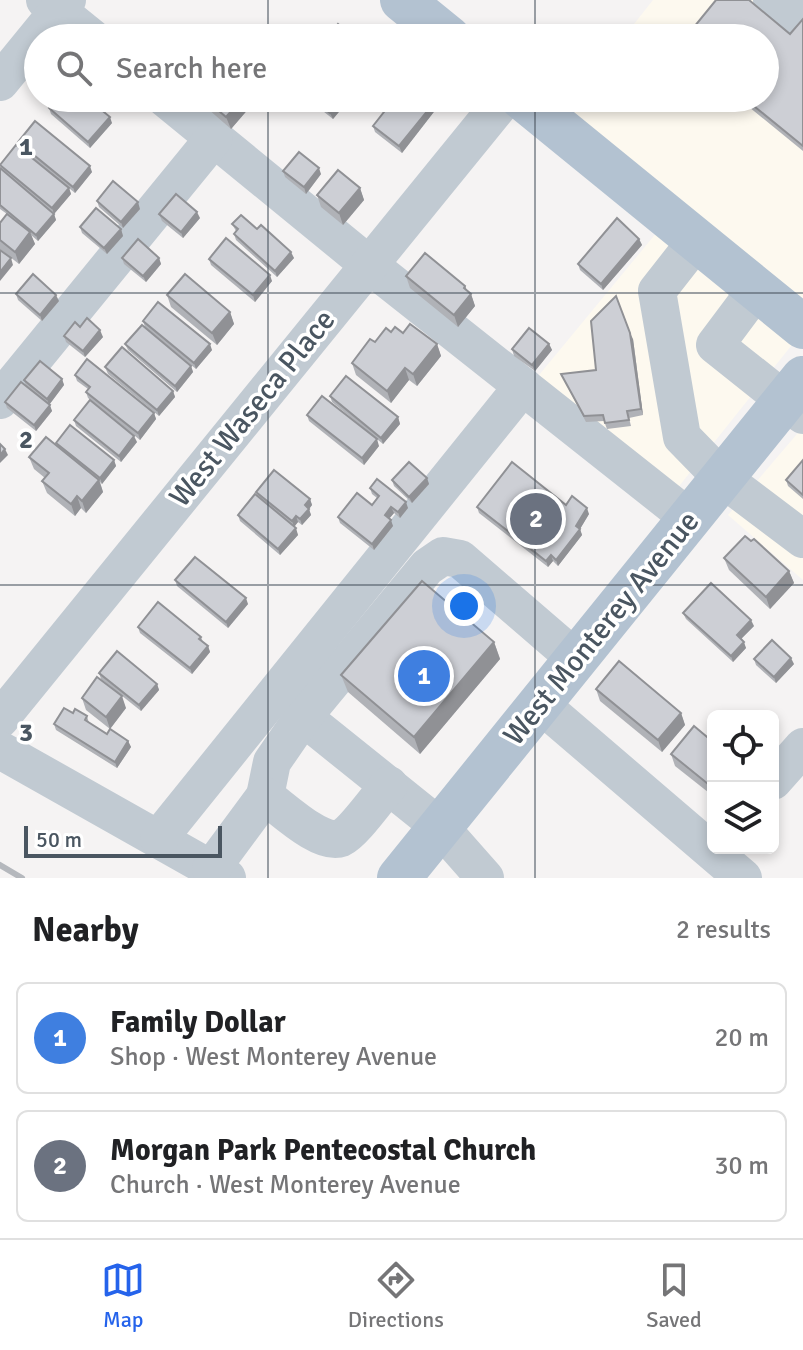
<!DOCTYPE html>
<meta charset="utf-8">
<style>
:root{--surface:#fff;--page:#f2f2f2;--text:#202124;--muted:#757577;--line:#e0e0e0;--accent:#2563eb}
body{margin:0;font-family:Signika,sans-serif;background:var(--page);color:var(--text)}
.controls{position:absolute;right:24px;bottom:24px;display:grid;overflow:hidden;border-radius:12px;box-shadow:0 4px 12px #0003}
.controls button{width:72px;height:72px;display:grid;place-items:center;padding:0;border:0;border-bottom:2px solid var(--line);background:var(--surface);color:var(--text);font:40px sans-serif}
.scale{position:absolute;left:24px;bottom:20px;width:198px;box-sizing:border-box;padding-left:8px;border:4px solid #4a5661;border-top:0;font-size:22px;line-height:28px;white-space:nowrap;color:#4a5661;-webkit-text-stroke:6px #fff;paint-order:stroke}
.you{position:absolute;left:464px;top:606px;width:28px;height:28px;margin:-20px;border:6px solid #fff;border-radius:50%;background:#1a73e8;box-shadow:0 0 0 12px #1a73e833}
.badge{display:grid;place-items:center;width:52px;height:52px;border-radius:50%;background:var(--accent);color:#fff;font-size:26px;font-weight:700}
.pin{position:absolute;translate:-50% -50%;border:4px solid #fff;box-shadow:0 2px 8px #0006}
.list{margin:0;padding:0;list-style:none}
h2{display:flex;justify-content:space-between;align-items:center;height:104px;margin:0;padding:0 32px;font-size:34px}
h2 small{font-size:26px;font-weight:400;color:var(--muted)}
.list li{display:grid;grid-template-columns:52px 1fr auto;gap:24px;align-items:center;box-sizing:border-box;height:112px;margin:0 16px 16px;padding:0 16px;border:2px solid var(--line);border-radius:12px}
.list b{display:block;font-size:30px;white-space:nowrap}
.list p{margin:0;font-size:26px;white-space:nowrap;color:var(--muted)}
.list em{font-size:26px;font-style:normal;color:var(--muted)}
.icon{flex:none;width:44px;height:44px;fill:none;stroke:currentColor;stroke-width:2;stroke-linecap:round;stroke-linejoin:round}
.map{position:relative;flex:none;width:803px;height:878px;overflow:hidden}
.search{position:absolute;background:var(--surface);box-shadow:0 4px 12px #0003;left:24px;right:24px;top:24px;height:88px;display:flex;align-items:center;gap:20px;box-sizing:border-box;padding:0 28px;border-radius:44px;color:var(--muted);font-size:30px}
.sheet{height:360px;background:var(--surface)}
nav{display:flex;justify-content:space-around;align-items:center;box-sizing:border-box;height:112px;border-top:2px solid var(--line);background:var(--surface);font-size:22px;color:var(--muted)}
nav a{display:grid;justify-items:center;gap:4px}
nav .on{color:var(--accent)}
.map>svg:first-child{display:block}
.commercial{fill:#fdf9ef}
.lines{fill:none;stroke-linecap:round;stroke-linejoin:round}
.minor{stroke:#c1cad2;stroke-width:38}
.major{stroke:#b3c2d1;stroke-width:44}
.rail{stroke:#b5b8bd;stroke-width:6}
.wall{fill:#b0b2b7}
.shaded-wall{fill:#909195}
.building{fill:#cdcfd5;stroke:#909195;stroke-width:2}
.grid{fill:none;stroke:#4a5661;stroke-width:2;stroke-opacity:0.55}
.labels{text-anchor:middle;stroke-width:7;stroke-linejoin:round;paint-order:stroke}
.street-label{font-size:30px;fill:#4a5661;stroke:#fff}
.grid-label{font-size:26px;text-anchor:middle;font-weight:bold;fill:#4a5661;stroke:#fff;stroke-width:7;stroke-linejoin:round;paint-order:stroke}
</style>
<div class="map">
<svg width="803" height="878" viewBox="0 0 803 878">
<rect width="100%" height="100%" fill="#f5f3f3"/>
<g class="commercial">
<path d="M653,0H767L803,8V331L672,495L530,386L667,220L552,126L575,98H765V38H623Z"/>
<path d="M803,427V580L728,515Z"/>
</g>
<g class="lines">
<g class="minor">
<path d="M45,0L92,38"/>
<path d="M772,0L792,16L803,2"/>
<path d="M0,82L67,0"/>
<path d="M165,98L368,264L689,518"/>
<path d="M697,240L657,291L682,437L722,478L803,539"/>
<path d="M757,289L715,345L803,415"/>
<path d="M0,400L214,138"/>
<path d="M540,704L743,878"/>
<path d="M303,717L440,827L485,878"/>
<path d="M0,719L505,98"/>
<path d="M0,750L227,878"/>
<path d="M773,781L803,747"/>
<path d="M265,796L272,762L303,717L427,567L443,556L460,559L576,659"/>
<path d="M159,838L523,386"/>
<path d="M211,869L265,796C282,808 321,846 341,838C354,832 378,797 389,785"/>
</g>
<g class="major">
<path d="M402,0L449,38"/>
<path d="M522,98L803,327"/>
<path d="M399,878L803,378"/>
</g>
<path class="rail" d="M0,865L22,878"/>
</g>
<g class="wall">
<path d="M803,19V151L738,98H765L790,34Z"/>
<path d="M103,98H133L121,112Z"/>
<path d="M204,98H264L260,103L256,100L231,129L208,109Z"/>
<path d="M312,98H360L349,112L343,107L333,119L314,104Z"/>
<path d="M438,98L440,104L402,153L375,132L373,126Z"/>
<path d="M49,108L112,123L90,148L51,114Z"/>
<path d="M18,142L92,172L75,193L20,148Z"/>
<path d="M0,164L69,188L71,194L54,214L56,220L38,241L31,235L35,244L19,264L0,249V223L7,214L0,209V168L1,169Z"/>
<path d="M283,171L321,174L306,194L285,177Z"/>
<path d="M360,188L364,200L343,225L321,207L317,195Z"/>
<path d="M97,201L140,209L123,228L99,207Z"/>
<path d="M159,214L200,218L183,238L162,221Z"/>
<path d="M232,224L257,229L294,258L277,277L236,240L234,234L236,231Z"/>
<path d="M80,227L121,229L123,236L107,254L82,233Z"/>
<path d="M639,239L642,245L603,290L580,270L578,264Z"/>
<path d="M122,258H159L161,264L146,282L124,264Z"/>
<path d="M209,259L272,281L255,302L211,265Z"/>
<path d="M406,276L465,286L467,291L471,294L475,306L458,327L410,288Z"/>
<path d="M16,294L59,301L42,321L18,300Z"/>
<path d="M167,295L230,312L234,324L217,345L171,307Z"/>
<path d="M143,321L212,350L196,369L145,327Z"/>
<path d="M80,327L103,337L85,357L66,342L64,336Z"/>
<path d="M391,332L403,333L437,344L441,356L417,386L409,380L391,403L356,375L352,363L375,342Z"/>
<path d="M633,339L643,415L629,418L631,426L607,429L604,421L586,422L561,374L596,370Z"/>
<path d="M125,344L191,366L193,372L177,392L128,350Z"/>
<path d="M549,344L552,350L535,371L514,356L512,349Z"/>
<path d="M105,367L173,391L175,397L159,416L108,374Z"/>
<path d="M75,375L154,413L156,419L140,440L88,398L86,392L88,389L77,381Z"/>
<path d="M62,379L64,385L49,405L52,411L36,431L7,408L5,402L26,386L24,380Z"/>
<path d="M330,396L398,417L400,424L383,444L332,402Z"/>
<path d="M307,415L379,446L364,465L309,421Z"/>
<path d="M74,420L137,442L121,462L76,426Z"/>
<path d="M56,443L114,460L116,466L102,484L100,482L103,492L86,513L81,508L75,516L47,493L42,481L45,478L34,469L29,457L57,445Z"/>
<path d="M803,460V499L788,486L786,480Z"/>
<path d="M427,478L429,484L412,503L394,486L392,480Z"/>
<path d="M370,488L408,508L400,518L394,513L389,519L393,526L374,550L340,523L338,517L372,505L377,498L372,494Z"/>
<path d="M256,492L310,499L312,505L309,509L311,515L302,525L298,522L294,527L298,535L280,555L240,521L238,515L259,498Z"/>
<path d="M566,505L589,514L580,529L582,535L558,566L553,561L548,567L479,513L477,507Z"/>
<path d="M751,541L789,571L794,583L770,609L729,570L724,558Z"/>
<path d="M175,580L248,604L228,628L177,586Z"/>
<path d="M683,613L754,626L741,639L746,648L733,662L686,619Z"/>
<path d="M138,627L201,637L203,642L208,646L210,652L192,674L140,633Z"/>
<path d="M494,642L500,659L420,754L348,692L341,675Z"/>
<path d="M754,659L794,664L776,683L756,665Z"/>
<path d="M99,673L157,684L159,690L141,711L101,679Z"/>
<path d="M596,689L681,713L685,725L662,752L600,701Z"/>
<path d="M82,698L126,708L110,729L86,710Z"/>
<path d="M73,713L87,716L89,723L107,734L128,741L131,747L117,768L56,730L54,724Z"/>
<path d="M713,742V796L675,766L671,754Z"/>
</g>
<g class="shaded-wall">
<path d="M126,98H133L121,112L119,106Z"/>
<path d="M243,98H256V100L231,129L226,117Z"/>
<path d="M353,98H360L349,112L347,106Z"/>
<path d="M438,98L440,104L402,153L399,146Z"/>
<path d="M341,101L343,107L333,119L330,113Z"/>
<path d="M110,117L112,123L90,148L88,142Z"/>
<path d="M90,166L92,172L75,193L73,187Z"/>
<path d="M319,168L321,174L306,194L304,187Z"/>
<path d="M69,188L71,194L54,214L52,208Z"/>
<path d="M360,188L364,200L343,225L339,213Z"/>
<path d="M138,202L140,209L123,228L121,222Z"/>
<path d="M197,212L200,218L183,238L181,232Z"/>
<path d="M54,214L56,220L38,241L36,235Z"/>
<path d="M121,229L123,236L107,254L104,248Z"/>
<path d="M30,232L35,244L19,264L15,252Z"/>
<path d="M639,239L642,245L603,290L601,284Z"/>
<path d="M291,252L294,258L277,277L275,271Z"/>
<path d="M11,258L13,265L0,281V272Z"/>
<path d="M159,258L161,264L146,282L143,276Z"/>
<path d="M270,275L272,281L255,302L253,295Z"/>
<path d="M465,286L469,296L471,294L475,306L458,327L454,315Z"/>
<path d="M56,295L59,301L42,321L40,315Z"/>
<path d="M230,312L234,324L217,345L212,333Z"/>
<path d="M100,330L103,337L85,357L83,351Z"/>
<path d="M630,333L633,339L643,415L641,409Z"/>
<path d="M210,344L212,350L196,369L194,363Z"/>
<path d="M437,344L441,356L417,386L413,374Z"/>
<path d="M549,344L552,350L535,371L532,365Z"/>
<path d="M191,366L193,372L177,392L175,386Z"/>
<path d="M405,368L409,380L391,403L387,391Z"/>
<path d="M62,379L64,385L49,405L47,399Z"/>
<path d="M173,391L175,397L159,416L157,410Z"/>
<path d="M50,405L52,411L36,431L34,425Z"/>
<path d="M154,413L156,419L140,440L138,433Z"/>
<path d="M398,417L400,424L383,444L381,438Z"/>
<path d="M134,436L137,442L121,462L119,456Z"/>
<path d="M377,439L379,446L364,465L362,458Z"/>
<path d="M5,449L8,455L0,463V455Z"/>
<path d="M114,460L116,466L102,484L100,478Z"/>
<path d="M427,478L429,484L412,503L409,497Z"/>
<path d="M99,480L103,492L86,513L82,501Z"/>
<path d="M77,496L81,508L75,516L71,504Z"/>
<path d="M310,499L312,505L309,509L311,515L302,525L300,519L305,505Z"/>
<path d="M406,502L408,508L400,518L398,512Z"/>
<path d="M391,507L394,513L387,521L385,515Z"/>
<path d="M587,508L589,514L580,529L582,535L558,566L556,560Z"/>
<path d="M296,516L298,522L294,527L292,521Z"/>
<path d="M391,520L393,526L374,550L372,544Z"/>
<path d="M296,528L298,535L280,555L278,549Z"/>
<path d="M551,555L553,561L548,567L546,561Z"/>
<path d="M789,571L794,583L770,609L766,597Z"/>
<path d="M246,598L248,604L228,628L226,622Z"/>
<path d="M751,620L754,626L739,641L737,635Z"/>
<path d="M494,642L500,659L420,754L414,737Z"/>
<path d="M744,642L746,648L733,662L731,656Z"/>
<path d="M208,646L210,652L192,674L190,668Z"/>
<path d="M791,658L794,664L776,683L774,677Z"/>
<path d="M157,684L159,690L141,711L139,705Z"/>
<path d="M122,696L126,708L110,729L106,717Z"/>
<path d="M681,713L685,725L662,752L658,740Z"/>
<path d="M128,741L131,747L117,768L115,762Z"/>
</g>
<g class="building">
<path d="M716,0H749L790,34L803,19V146L744,98H765V38H685Z"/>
<path d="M338,24L355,38H327Z"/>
<path d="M57,98H87L110,117L88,142L49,108Z"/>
<path d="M108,98H126L119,106Z"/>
<path d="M204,98H243L226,117Z"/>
<path d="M312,98H353L347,106L341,101L330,113Z"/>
<path d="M395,98H438L399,146L373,126Z"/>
<path d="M35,121L90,166L73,187L18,142Z"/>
<path d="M16,145L69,188L52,208L0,165Z"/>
<path d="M299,152L319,168L304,187L283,171Z"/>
<path d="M0,168L54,214L36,235L0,205Z"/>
<path d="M338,170L360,188L339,213L317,195Z"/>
<path d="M113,181L138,202L121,222L97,201Z"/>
<path d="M176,194L197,212L181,232L159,214Z"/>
<path d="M96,208L121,229L104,248L80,227Z"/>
<path d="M7,214L30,232L15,252L0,240V223Z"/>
<path d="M241,215L257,229L261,225L291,252L275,271L234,234L238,229L232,224Z"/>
<path d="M617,218L639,239L601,284L578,264Z"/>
<path d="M226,238L270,275L253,295L209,259Z"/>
<path d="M138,239L159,258L143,276L122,258Z"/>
<path d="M0,250L11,258L0,272Z"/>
<path d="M425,253L465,286L464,288L471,294L454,315L406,276Z"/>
<path d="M33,274L56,295L40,315L16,294Z"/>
<path d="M185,274L230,312L212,333L167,295Z"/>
<path d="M616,296L630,333L641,409L627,411L629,420L605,423L603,415L584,416L561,374L596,370L591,321Z"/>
<path d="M158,302L210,344L194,363L143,321Z"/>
<path d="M87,318L100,330L83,351L64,336L75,322L80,327Z"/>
<path d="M410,324L437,344L413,374L405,368L387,391L352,363L370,339L375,342L386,328L391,332L395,327L403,333Z"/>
<path d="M142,325L191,366L175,386L125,344Z"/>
<path d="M529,328L549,344L532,365L512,349Z"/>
<path d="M122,347L173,391L157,410L105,367Z"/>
<path d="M87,359L154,413L138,433L86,392L90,387L75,375Z"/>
<path d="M40,361L62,379L47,399L24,380Z"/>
<path d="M346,376L398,417L381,438L330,396Z"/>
<path d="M21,382L50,405L34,425L5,402Z"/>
<path d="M322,396L377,439L362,458L307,415Z"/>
<path d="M90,400L134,436L119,456L74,420Z"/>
<path d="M70,425L114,460L100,478L56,443Z"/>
<path d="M46,437L99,480L82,501L77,496L71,504L42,481L49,473L29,457Z"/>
<path d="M0,444L5,449L0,455Z"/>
<path d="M803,460V495L786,480Z"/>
<path d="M409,462L427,478L409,497L392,480Z"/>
<path d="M512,462L566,505L572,496L587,508L576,526L580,529L556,560L551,555L546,561L477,507Z"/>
<path d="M274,470L310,499L305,505L309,509L300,519L296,516L292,521L256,492Z"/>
<path d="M377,479L406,502L398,512L391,507L385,515L391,520L372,544L338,517L357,493L372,505L379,496L370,488Z"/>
<path d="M255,494L296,528L278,549L238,515Z"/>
<path d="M745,536L751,541L754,539L789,571L766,597L724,558Z"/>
<path d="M195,557L246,598L226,622L175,580Z"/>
<path d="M422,581L494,642L414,737L341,675Z"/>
<path d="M711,583L751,620L737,635L744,642L731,656L683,613Z"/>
<path d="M158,602L201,637L199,639L208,646L190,668L138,627Z"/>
<path d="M772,640L791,658L774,677L754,659Z"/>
<path d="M117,651L157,684L139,705L99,673Z"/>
<path d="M619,661L681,713L658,740L596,689Z"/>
<path d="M97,677L122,696L106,717L82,698Z"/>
<path d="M64,708L73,713L75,709L87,716L85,720L107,734L110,729L128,741L115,762L54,724Z"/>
<path d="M694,726L713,742V788L671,754Z"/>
</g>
<path class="grid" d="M268,0V38M535,0V38M268,98V878M535,98V878M0,293H803M0,585H803"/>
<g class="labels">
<g class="street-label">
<text transform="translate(252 408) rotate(-51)" y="10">West Waseca Place</text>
<text transform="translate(601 628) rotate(-51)" y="10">West Monterey Avenue</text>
</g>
</g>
<g class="grid-label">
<text x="26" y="155">1</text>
<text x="26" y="448">2</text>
<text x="26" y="741">3</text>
</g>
</svg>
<div class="controls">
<button><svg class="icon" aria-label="locate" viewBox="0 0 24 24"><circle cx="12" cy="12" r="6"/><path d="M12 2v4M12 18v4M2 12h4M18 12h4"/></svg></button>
<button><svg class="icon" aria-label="layers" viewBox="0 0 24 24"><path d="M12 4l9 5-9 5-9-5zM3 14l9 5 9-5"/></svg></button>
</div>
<div class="scale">50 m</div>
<div class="you"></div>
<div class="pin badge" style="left:424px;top:676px;background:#3f7fe0">1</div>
<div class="pin badge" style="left:536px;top:519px;background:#6b7280">2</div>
<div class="search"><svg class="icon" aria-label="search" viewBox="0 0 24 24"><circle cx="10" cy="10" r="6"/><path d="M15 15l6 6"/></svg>Search here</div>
</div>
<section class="sheet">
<h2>Nearby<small>2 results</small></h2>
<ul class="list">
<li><span class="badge" style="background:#3f7fe0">1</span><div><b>Family Dollar</b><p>Shop · West Monterey Avenue</p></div><em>20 m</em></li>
<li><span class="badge" style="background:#6b7280">2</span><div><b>Morgan Park Pentecostal Church</b><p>Church · West Monterey Avenue</p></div><em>30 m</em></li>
</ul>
</section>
<nav>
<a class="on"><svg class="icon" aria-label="map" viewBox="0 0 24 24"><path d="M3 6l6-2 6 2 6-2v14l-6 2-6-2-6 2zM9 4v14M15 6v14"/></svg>Map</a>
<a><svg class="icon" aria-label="directions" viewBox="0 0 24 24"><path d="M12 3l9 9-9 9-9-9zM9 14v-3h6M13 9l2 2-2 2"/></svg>Directions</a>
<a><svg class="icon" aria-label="saved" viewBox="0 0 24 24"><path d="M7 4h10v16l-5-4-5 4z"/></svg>Saved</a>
</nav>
